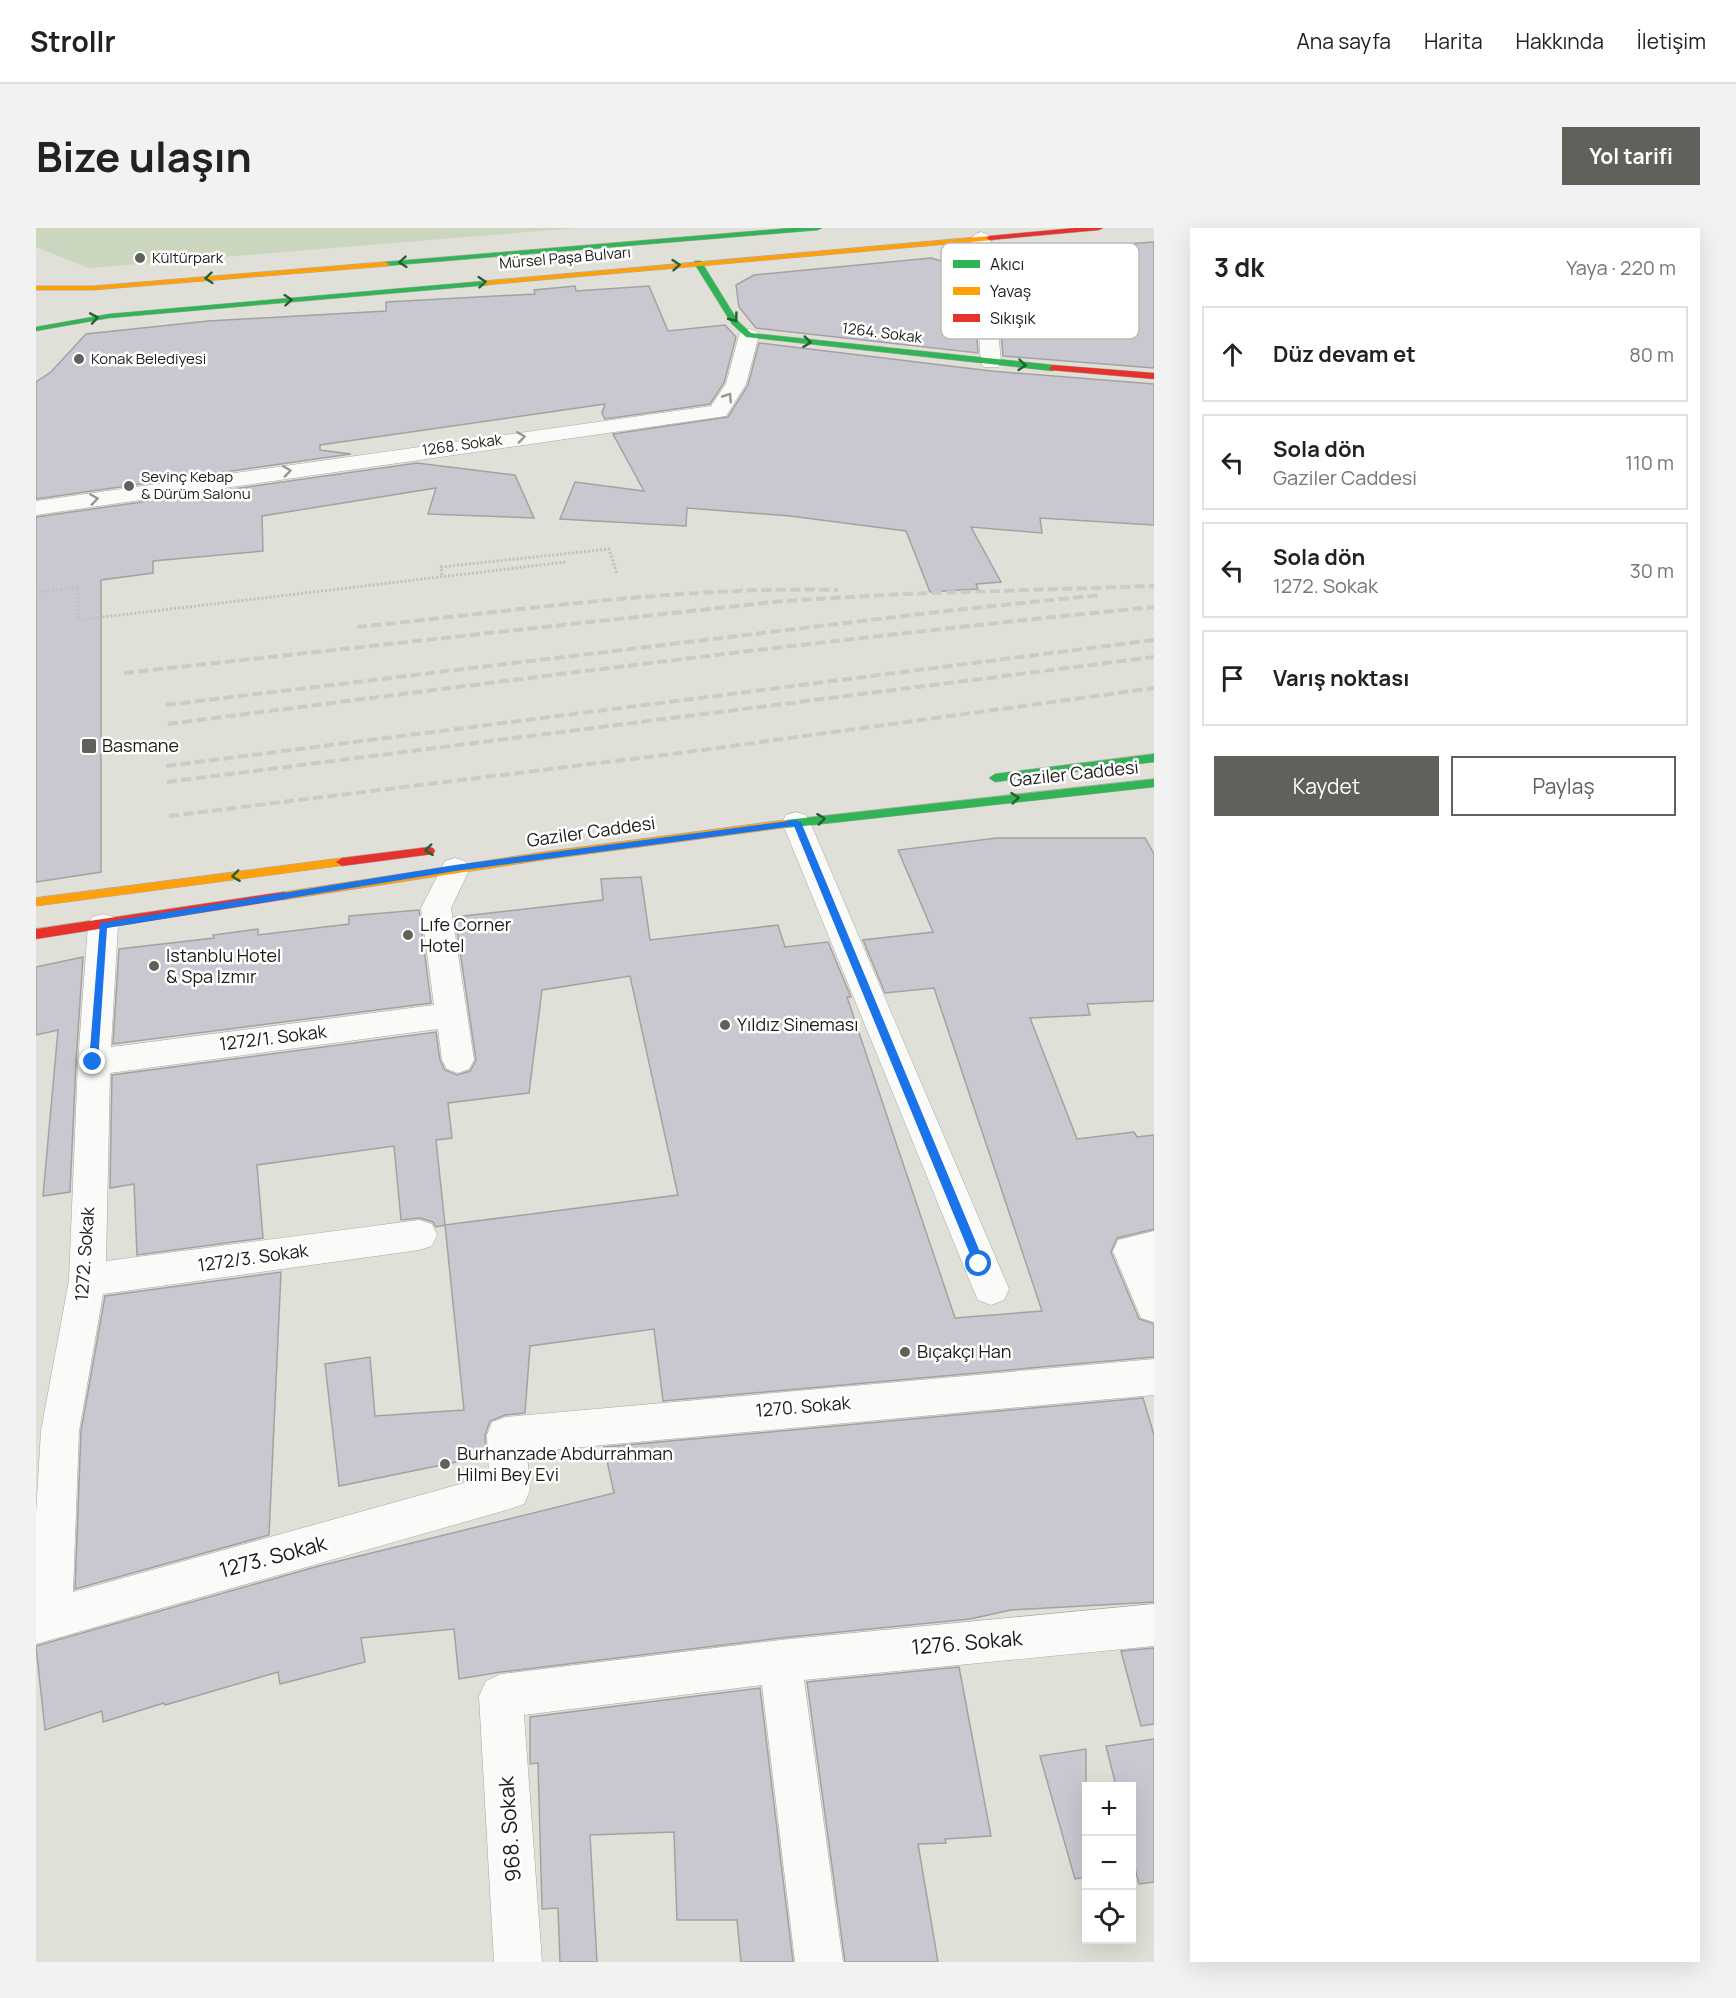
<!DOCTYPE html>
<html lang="tr">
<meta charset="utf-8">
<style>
:root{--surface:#fff;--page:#f2f2f2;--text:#222;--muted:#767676;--line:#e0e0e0;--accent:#61605b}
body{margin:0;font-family:Manrope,sans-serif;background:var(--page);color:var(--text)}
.controls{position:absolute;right:18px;bottom:18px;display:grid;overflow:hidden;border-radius:0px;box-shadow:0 6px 24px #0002}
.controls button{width:54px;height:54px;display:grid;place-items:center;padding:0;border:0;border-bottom:2px solid var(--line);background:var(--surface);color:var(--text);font:30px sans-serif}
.stop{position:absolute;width:18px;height:18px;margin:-14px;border:4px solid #1a73e8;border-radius:50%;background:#fff}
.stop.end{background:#1a73e8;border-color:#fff;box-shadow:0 2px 6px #0008}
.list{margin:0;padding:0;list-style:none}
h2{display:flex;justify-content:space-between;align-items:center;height:78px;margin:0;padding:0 24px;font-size:26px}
h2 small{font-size:20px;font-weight:400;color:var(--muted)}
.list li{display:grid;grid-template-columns:39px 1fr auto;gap:18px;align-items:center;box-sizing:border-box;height:96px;margin:0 12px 12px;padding:0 12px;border:2px solid var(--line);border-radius:0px}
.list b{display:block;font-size:22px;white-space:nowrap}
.list p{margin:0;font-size:20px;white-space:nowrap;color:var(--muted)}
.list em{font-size:20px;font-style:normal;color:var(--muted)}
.actions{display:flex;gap:12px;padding:18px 24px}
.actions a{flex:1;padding:14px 0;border:2px solid var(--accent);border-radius:0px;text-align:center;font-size:21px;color:var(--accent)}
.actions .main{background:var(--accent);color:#fff}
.icon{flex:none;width:33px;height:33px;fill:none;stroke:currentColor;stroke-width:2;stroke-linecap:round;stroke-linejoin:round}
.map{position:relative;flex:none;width:1118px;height:1734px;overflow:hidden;border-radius:0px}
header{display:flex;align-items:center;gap:36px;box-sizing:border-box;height:84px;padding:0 30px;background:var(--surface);border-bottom:2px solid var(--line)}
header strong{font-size:28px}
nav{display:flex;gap:33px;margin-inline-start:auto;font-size:21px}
.intro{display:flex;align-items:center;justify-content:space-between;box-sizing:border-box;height:144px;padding:0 36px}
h1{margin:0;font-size:42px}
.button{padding:15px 27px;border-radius:0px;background:var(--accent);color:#fff;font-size:21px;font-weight:700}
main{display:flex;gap:36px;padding:0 36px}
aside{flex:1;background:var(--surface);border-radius:0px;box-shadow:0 6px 24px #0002}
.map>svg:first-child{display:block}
.green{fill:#cbd6be}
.building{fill:#c9c8d1;stroke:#a3a2a1;stroke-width:1.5;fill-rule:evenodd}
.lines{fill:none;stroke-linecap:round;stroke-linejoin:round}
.street-casing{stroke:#a8a7a2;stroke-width:1}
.fast-casing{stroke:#a8a7a2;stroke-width:1}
.slow-casing{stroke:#a8a7a2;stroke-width:1}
.jam-casing{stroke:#a8a7a2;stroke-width:1}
.path{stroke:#c2c0bf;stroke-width:3;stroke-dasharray:2 2;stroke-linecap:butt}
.street{fill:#fafaf9;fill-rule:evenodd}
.fast{fill:#30b455;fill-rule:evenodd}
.slow{fill:#ff9f0a;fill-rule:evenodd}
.jam{fill:#e5322d;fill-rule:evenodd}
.rail{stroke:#cccbca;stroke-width:4;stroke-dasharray:10 4.5;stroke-linecap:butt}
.oneway{stroke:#256033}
.oneway2{stroke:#969693}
.route{fill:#1a73e8}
.poi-dot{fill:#61605b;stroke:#fff;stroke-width:2}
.labels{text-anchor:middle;stroke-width:5;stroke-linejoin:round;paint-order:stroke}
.far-poi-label{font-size:15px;fill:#1c1b17;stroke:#fff;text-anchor:start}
.far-street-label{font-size:15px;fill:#1c1b17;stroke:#fff}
.poi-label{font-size:18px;fill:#1c1b17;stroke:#fff;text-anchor:start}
.street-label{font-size:18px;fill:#1c1b17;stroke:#fff}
.near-street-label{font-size:21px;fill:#1c1b17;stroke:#fff}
.key{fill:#fff;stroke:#bbbbb9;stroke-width:1.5}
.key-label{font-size:16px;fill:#1c1b17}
</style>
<header>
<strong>Strollr</strong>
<nav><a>Ana sayfa</a><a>Harita</a><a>Hakkında</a><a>İletişim</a></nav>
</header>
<div class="intro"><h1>Bize ulaşın</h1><a class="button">Yol tarifi</a></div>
<main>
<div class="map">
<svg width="1118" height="1734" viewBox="0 0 1118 1734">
<rect width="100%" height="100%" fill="#e0dfd8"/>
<path class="green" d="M0,0H540L53,40L0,19Z"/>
<g class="building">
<path d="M1118,14V140L967,128L960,48L982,54L979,24Z"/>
<path d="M895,30L936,42L942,125L720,100L703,79L700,57L718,47Z"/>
<path d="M539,58L540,63L613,58L632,103L689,97L700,109L688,155L674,176L569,191L566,185L569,176L284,217V222L315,226L0,271V154L15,144L50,106L172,93L350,83V74L499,66L498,62Z"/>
<path d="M723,115L955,143L1118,156V297L1004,290L1006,305L935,299L965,354L940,356L942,361L894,364L870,303L754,288L651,280L650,298L524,291L539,254L608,263L577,206L692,189L712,157Z"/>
<path d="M381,235L479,247L498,290L392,286L400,260L226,288L227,323L117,333V345L65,352V644L0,654V289Z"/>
<path d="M961,610H1109L1118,626V773L1051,776L1054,787L994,790L1041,911L1098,904L1101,909L1118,907V1001L1081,1010L1075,1024L1103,1091L1118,1096V1129L627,1173L618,1101L494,1118L489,1185L469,1187L454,1193L449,1207L450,1228L303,1258L289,1136L334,1129L339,1188L428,1182L409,997L400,999L397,994L384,990L365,992L358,918L221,937L227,1010L101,1027L98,956L74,960L76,847L400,804L404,832L409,842L421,847L434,843L440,832L419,689L567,672L565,651L605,649L614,712L742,697L749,719L792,714L815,769H811L919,1090L1006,1083L898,760L849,765L827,712L897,704L862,622ZM594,748L642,967L409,997L400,912L416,910L412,875L493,865L506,762Z"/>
<path d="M383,682L395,775L77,816L83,721L178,710L177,707L222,701V707L313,696V688Z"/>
<path d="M47,729L40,834L34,964L7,968L22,802L0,807V739Z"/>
<path d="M245,1044L233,1307L39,1361L45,1203L69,1068Z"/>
<path d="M1107,1170L1118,1207V1374L975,1382L934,1391L744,1410L465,1444L423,1451L418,1401L325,1410L329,1434L244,1456L242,1444L129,1477L128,1475L67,1494L66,1483L9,1502L0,1418L283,1338L578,1265L568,1219Z"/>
<path d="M1118,1420V1496L1105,1498L1085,1423Z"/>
<path d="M923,1439L955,1608L909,1611L910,1615L882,1616L902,1734H809L771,1454Z"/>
<path d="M724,1460L757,1734H705L701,1692H641L638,1604L554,1607L561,1734H524L522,1680L506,1681L502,1535L494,1536V1489Z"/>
<path d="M1118,1511V1654L1103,1656L1095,1624V1558H1080L1070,1518Z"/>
<path d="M1050,1521V1649L1039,1651L1004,1528Z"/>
</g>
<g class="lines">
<defs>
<g id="street">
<path d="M945,4L951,6L954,10L965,135L962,139H948L945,135L936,10L939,6Z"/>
<path d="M713,101L720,103L723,107L710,156L690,188L0,287V273L675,178L690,156L703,107L706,103Z"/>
<path d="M760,584L770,587L774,594L973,1061L968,1072L955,1077L942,1072L937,1061L746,594L750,587Z"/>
<path d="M419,630L429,633L434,640L415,680L438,832L433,841L422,845L411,841L406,832L402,801L74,845L70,1033L383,992L396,996L401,1007L396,1018L383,1022L67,1066L43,1203L37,1364L453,1248L451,1207L456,1194L470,1189L1118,1131V1167L491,1224L494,1262L488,1276L474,1281L0,1416V1285L5,1203L33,1052L42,834L52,697L56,689L67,686L78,689L82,697L75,819L398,777L385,680L409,633Z"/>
<path d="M1118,1003V1094L1105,1090L1077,1023L1082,1012Z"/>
<path d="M1118,1376V1418L768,1452L807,1734H759L726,1457L488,1487L506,1734H458L443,1468L450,1453L465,1446L744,1412Z"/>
</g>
<g id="fast">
<path d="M755,0H786L782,2L349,38L345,36L349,34Z"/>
<path d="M659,33H665L702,93L715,105L1017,137L1021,140L1017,143L710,109L696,96L658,35Z"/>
<path d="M449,53H452V57L73,90L0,103V99L73,86Z"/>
<path d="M1118,526V534L959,554L953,550L959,546Z"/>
<path d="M1118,551V559L750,600L744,596L750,592Z"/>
</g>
<g id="slow">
<path d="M954,8L958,10L957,12L449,57L445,55L449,53Z"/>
<path d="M349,34L353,36L352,38L57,62H0V58H57Z"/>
<path d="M750,592L756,596L754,599L507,632L247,672L241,668L247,664L507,624Z"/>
<path d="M306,630L310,631L312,634L310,637L0,678V670Z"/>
</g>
<g id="jam">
<path d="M1039,0H1067L1063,2L954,12L950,10L954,8Z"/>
<path d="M1017,137L1118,145V151L1014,142L1013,140Z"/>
<path d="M393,619L397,620L399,623L397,626L306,638L300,634L306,630Z"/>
<path d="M247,664L251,665L253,668L251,671L0,711V701Z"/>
</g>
</defs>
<use href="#street" class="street-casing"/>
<use href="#fast" class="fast-casing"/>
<use href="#slow" class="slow-casing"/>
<use href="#jam" class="jam-casing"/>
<g class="path">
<path d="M406,347L405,339L573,321L581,346"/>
<path d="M0,364L42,359V392L530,334"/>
</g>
<use href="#street" class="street"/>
<use href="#fast" class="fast"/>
<use href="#slow" class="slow"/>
<use href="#jam" class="jam"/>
<g class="rail">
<path d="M321,399C479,383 644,358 802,362"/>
<path d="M88,445L746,373L867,366L1118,358"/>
<path d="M130,477L909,383L1065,367"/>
<path d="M132,496C460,454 788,411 1118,379"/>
<path d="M130,538L1118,412"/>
<path d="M131,554L1118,429"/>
<path d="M133,588L652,524L1118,460"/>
</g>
</g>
<defs><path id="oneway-chevron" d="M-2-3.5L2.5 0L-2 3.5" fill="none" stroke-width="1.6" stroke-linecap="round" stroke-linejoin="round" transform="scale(1.5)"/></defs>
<g class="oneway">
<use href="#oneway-chevron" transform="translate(367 34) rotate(175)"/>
<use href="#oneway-chevron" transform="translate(640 37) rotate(-5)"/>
<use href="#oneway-chevron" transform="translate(173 50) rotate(175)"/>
<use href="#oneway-chevron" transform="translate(446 54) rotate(-5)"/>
<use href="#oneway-chevron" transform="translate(252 72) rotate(-5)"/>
<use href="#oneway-chevron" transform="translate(58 90) rotate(-10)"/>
<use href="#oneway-chevron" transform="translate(698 90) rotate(53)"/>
<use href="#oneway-chevron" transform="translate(771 114) rotate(7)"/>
<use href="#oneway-chevron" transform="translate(986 137) rotate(5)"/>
<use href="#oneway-chevron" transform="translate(979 570) rotate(-6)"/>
<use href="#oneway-chevron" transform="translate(785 591) rotate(-7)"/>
<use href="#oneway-chevron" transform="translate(393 622) rotate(173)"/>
<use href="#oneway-chevron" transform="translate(200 648) rotate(173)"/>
</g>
<g class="oneway2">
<use href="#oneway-chevron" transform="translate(692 169) rotate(-57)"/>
<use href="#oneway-chevron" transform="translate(485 209) rotate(-8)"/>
<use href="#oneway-chevron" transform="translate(251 243) rotate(-8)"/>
<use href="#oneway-chevron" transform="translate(58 271) rotate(-8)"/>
</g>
<path class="route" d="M760,592L765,594L949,1036L947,1039H939L938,1036L758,598L419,643L71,700L62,834L57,838L53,834L64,695L419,637Z"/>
<g class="poi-dot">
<circle cx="104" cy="30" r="6"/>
<circle cx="43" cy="131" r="6"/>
<circle cx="93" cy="258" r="6"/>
<rect x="45" y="510" width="16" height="16" rx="3"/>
<circle cx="372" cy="707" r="6"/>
<circle cx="118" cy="738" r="6"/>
<circle cx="689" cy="797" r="6"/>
<circle cx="869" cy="1124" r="6"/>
<circle cx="409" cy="1236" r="6"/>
</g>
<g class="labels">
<g class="far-poi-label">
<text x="116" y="35">Kültürpark</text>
<text x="55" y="136">Konak Belediyesi</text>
<text x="105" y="254">Sevinç Kebap<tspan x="105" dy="17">&amp; Dürüm Salonu</tspan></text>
</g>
<g class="far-street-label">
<text transform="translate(529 30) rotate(-5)" y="5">Mürsel Paşa Bulvarı</text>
<text transform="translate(846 105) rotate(7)" y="5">1264. Sokak</text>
<text transform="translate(426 217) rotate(-8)" y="5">1268. Sokak</text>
</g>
<g class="poi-label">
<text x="66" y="524">Basmane</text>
<text x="384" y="703">Lıfe Corner<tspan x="384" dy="21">Hotel</tspan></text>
<text x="130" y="734">Istanblu Hotel<tspan x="130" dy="21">&amp; Spa Izmır</tspan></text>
<text x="701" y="803">Yıldız Sineması</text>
<text x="881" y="1130">Bıçakçı Han</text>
<text x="421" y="1232">Burhanzade Abdurrahman<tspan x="421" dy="21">Hilmi Bey Evi</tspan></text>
</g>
<g class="street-label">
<text transform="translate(1038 546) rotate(-6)" y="6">Gaziler Caddesi</text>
<text transform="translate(555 604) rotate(-8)" y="6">Gaziler Caddesi</text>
<text transform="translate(237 810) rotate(-7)" y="6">1272/1. Sokak</text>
<text transform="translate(49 1026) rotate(-86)" y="6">1272. Sokak</text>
<text transform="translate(217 1030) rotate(-8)" y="6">1272/3. Sokak</text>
<text transform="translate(767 1179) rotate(-5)" y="6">1270. Sokak</text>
</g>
<g class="near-street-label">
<text transform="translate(237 1329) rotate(-15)" y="7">1273. Sokak</text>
<text transform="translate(931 1415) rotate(-5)" y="7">1276. Sokak</text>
<text transform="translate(474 1601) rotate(-94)" y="7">968. Sokak</text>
</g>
</g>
<rect x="905" y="15" width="198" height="96" rx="9" class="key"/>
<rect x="917" y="32" width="27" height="8" fill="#30b455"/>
<rect x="917" y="59" width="27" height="8" fill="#ff9f0a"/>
<rect x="917" y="86" width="27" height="8" fill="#e5322d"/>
<g class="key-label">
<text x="954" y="42">Akıcı</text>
<text x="954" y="69">Yavaş</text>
<text x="954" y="96">Sıkışık</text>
</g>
</svg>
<div class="controls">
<button>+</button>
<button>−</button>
<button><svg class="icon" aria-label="locate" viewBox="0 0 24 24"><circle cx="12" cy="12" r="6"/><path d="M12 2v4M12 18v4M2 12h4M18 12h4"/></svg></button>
</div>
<div class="stop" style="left:943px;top:1036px"></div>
<div class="stop end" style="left:57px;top:834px"></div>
</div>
<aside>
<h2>3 dk<small>Yaya · 220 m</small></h2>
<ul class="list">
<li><svg class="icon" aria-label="ahead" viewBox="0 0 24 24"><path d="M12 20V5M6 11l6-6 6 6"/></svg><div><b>Düz devam et</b></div><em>80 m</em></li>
<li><svg class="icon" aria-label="left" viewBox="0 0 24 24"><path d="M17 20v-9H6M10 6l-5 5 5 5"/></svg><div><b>Sola dön</b><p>Gaziler Caddesi</p></div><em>110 m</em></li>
<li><svg class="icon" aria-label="left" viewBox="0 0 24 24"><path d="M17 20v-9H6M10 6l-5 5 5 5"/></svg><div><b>Sola dön</b><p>1272. Sokak</p></div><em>30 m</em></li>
<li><svg class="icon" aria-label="arrive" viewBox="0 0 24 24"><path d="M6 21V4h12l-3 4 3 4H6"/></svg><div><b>Varış noktası</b></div></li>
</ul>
<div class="actions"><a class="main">Kaydet</a><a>Paylaş</a></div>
</aside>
</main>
